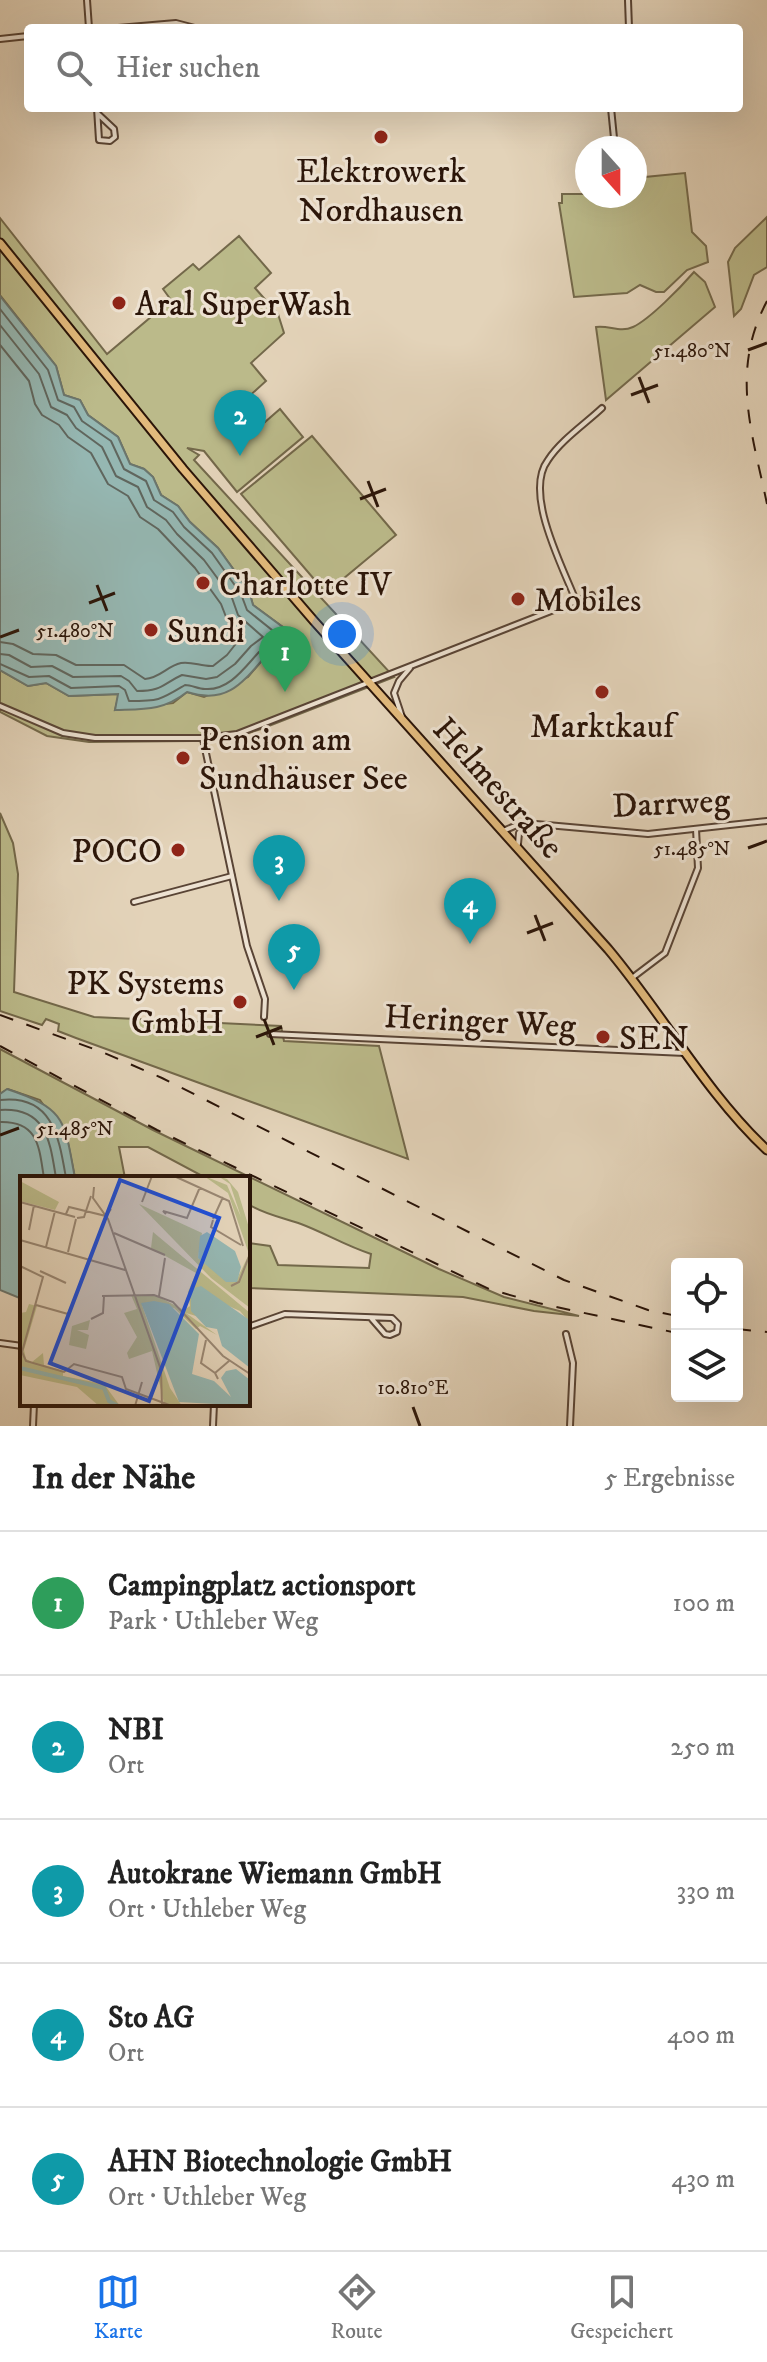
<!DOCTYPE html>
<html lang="de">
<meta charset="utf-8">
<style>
:root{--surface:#fff;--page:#f6f6f6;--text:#222;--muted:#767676;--line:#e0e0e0;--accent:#1a73e8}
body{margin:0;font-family:"IM FELL DW Pica",serif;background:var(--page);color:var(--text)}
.controls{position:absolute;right:24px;bottom:24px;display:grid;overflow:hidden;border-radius:8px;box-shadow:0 8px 32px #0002}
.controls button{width:72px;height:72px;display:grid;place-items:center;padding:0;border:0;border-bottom:2px solid var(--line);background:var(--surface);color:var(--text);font:40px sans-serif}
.compass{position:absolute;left:575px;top:136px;width:72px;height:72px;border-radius:50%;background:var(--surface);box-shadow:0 8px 32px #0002;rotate:159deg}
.you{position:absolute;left:342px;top:634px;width:28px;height:28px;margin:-20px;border:6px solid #fff;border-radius:50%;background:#1a73e8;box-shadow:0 0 0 12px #1a73e833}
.badge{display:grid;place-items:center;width:52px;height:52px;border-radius:50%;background:var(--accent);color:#fff;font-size:26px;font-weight:700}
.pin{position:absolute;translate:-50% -66px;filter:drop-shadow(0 2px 4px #0008)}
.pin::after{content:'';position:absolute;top:42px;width:28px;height:24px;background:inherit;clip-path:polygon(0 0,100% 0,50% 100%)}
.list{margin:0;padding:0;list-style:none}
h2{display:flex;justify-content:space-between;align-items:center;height:104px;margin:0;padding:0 32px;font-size:34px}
h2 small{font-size:26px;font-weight:400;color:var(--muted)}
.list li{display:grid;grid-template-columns:52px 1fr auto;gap:24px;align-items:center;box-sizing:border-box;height:144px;padding:0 32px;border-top:2px solid var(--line)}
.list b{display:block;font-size:30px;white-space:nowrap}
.list p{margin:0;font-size:26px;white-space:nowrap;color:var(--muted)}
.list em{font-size:26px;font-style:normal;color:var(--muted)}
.icon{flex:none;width:44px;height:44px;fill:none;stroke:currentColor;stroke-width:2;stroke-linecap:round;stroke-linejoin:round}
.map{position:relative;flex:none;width:767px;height:1426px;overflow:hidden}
.search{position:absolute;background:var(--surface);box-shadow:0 8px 32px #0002;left:24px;right:24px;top:24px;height:88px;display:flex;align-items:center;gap:20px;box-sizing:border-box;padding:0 28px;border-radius:8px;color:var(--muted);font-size:30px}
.sheet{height:824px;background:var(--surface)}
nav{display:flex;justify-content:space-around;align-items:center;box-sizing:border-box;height:112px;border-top:2px solid var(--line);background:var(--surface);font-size:22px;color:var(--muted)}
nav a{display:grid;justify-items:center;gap:4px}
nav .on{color:var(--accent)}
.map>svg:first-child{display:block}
.green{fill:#bbba8a;stroke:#73684a;stroke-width:2}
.water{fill:#95b7b2;stroke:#6b766e;stroke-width:2}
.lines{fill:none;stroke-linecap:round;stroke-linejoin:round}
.shore{stroke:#60665e;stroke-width:2}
.minor-casing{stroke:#594435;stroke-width:8}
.primary-casing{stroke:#2b1509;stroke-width:11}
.minor{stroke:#ede2d2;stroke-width:4}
.primary{stroke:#e2ba7c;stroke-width:7}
.rail{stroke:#2b1509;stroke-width:2;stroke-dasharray:14 14;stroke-linecap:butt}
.ticks{fill:none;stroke:#2b1509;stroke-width:3}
.poi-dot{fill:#8f2418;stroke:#ede2d2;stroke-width:3}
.labels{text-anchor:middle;stroke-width:6;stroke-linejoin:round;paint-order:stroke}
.poi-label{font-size:34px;fill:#2b1509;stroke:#ede2d2;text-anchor:start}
.street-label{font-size:34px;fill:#2b1509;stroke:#ede2d2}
.inset-river{fill:none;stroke:#95b7b2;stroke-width:4}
.inset-road{fill:none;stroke:#998773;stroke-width:2}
.view{fill:#1d4ed8;fill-opacity:0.15;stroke:#1d4ed8;stroke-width:4}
.inset-edge{fill:none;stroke:#2b1509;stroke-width:4}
.ticks-label{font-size:20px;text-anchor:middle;fill:#2b1509;stroke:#ede2d2;stroke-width:6;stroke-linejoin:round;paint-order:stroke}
</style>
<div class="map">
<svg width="767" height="1426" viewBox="0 0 767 1426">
<rect width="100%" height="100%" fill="#e3d3b9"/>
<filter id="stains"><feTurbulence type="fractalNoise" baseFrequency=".0025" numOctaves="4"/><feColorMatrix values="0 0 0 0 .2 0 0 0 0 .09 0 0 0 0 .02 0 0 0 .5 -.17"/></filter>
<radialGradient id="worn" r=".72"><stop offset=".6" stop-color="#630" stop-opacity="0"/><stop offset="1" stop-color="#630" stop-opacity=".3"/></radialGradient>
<g class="green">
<path d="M685,173L692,232L706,246L708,262L687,270L664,292H656L640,285L627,293L574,297L559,203H562V194H587L622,202V196H635V178Z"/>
<path d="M767,217V267L754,275L741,309L734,316L728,262L735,248Z"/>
<path d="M0,218L107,354L171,300L163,289L193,264L199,270L239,236L271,273L255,288L278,314L284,333L251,363L266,381L246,399L265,422L280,409L303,437L237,492L204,451L187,448L199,455L194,460L394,677L261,729L233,738L192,741L89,742L47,736L0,712V670L28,686L46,683L69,696L119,694L115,710L173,703L187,692L204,697L248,677L264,658L304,646L295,636L253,605L249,591L218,548L190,522L178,506L161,495L153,477L144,469L130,464L118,437L88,415L80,400L64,395L56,366L0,295Z"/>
<path d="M694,272L705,282L715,307L606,400L596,327C609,325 620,333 633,327C650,319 681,287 694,272Z"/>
<path d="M312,436L396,535L326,593L241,494Z"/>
<path d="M0,813L13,843L18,874L14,992L94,1017L281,1026L284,1041L379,1046L408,1159L76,1038L58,1031L59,1024L46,1019L42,1025L0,1011Z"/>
<path d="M0,1049L153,1130L439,1269L504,1297L579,1316L534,1311L463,1297L248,1288V1243L270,1246L278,1265L369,1268L371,1254C346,1246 325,1233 301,1224C282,1217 265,1215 248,1204V1178H206L148,1147H119L125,1178H75L67,1138L40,1100L8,1089L0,1094Z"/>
</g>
<g class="water">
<path d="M0,296L56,366L64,395L80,400L88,415L118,437L130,464L144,469L153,477L161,495L178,506L190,522L218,548L249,591L253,605L295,636L304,646L282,669L264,658C240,686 225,704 187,692C163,711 144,709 115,710L118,694L69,696L46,683L28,686L0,670Z"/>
<path d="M7,1089C67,1109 64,1120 75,1178H22V1299L0,1290V1094Z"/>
</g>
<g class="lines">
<g class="shore">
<path d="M0,309L48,370L58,400L74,407L82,421L111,441L124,469L146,481L154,500L173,512L184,527L212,553L241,594L247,610L292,646L280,659L267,651L259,652C245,667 229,691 205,689C198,689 192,685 185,685C160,700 160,701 129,701L125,690L119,686L71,688L49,676L29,677L0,664"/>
<path d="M0,325L39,374L51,407L67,415L76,428L102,447L116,476L138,487L147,507L166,520L177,534L204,560L232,598L238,615L263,637L251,646L235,664L217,677L206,679L182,675C162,684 163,691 137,691L129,681L121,676L73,677L52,666L31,667L9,655L0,654"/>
<path d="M0,345L29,381L35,404L42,415L59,425L68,437L91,453L108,484L128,496L140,517L158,529L195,568L221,604L228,622L242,636L227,655L213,666C202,667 192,661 181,663C167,666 160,678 145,679L124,665H76L56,655L33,654L13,644L0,642"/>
<path d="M0,1100C53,1094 59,1138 66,1178"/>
<path d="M0,1110C47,1107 50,1142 56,1178"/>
<path d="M0,1122C39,1121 39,1148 44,1178"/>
</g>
<defs>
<g id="minor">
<path d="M87,0L89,28"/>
<path d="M628,0L629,28"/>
<path d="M118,28L176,23L195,28"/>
<path d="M0,39L28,36"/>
<path d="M97,108L99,140L110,141L115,137L114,129L98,114"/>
<path d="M611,108L615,148"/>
<path d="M619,196L620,200"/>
<path d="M576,601C563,567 523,493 548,460C561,440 585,424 602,408"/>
<path d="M0,706L63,733L95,738H203L237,734L592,595"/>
<path d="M402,717L394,693L399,681L410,668"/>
<path d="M203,739L247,946L265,999L264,1017"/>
<path d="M503,831L517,825L536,824L648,834L767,821"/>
<path d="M518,844L519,833L527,825"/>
<path d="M134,902L232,876"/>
<path d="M632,978L665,953L698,868L696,829"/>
<path d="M270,1034L685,1053"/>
<path d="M248,1327L285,1314L392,1318L398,1324L397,1332L390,1335L385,1334L371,1318"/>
<path d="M566,1334L573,1363L570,1426"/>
<path d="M0,1343L22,1346"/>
<path d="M33,1426L34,1404"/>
<path d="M213,1426L214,1404"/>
</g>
<path id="primary" d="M0,243L183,469L314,621L608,949C662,1013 706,1093 767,1150"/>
</defs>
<use href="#minor" class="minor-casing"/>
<use href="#primary" class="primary-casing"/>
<use href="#minor" class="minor"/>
<use href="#primary" class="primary"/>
<g class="rail">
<path d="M767,301C730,371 752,432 767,504"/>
<path d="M0,1015L102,1052L162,1078L564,1280L648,1310L677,1316"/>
<path d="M0,1046L157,1130L489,1289L538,1303L677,1333"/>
<path d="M737,1329L767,1332"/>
</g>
</g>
<path class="ticks" d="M748,350L767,343M639,377L649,403M631,395L658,385M368,481L378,507M360,499L386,489M97,585L107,611M89,603L115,593M0,637L19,630M748,848L767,841M535,915L545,941M527,933L553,923M264,1019L274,1045M256,1037L282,1027M0,1135L19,1128M413,1407L420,1426"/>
<g class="poi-dot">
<circle cx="381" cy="137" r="8"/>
<circle cx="119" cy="303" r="8"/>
<circle cx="203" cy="583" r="8"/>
<circle cx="518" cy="599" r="8"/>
<circle cx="151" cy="630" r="8"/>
<circle cx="602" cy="692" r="8"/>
<circle cx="183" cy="758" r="8"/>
<circle cx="178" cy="850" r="8"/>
<circle cx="240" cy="1002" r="8"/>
<circle cx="603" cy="1037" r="8"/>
</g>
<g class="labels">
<g class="poi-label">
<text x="381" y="182" text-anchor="middle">Elektrowerk<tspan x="381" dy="39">Nordhausen</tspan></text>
<text x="135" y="315">Aral SuperWash</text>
<text x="219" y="595">Charlotte IV</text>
<text x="534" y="611">Mobiles</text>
<text x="167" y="642">Sundi</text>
<text x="602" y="737" text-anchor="middle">Marktkauf</text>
<text x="199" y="750">Pension am<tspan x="199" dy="39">Sundhäuser See</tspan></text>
<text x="162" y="862" text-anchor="end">POCO</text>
<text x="224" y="994" text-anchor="end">PK Systems<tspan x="224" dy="39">GmbH</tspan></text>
<text x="619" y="1049">SEN</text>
</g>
<g class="street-label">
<text transform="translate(499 787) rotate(48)" y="12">Helmestraße</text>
<text transform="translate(671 802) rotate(-3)" y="12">Darrweg</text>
<text transform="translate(480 1020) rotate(3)" y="12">Heringer Weg</text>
</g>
</g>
<g transform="translate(20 1176)">
<rect width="230" height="230" fill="#e3d3b9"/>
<path d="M184,0L207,9L221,41L210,8L198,0L207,3L218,16L230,55V132L191,102L119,28L182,57L178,82L218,101L229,78L208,17ZM0,5L39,26L35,34L0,25ZM133,56L230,137V147L220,135L172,114L176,140L166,137L197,159L180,150L176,153L154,132L122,129L150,212L162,230L144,227L132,175L109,183L107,177L117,161L104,137L117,133L111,119H135L164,134L170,130L168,116L176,97L131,72ZM9,128L17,130L4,174L6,183L12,186L23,177L24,189L43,195V200L84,208L100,230H79L57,211L0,199V137L6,136ZM70,144L68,154H57L69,159L66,173L49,169L52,150Z" fill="#bbba8a"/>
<path d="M187,56L215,75L221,91L217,106H206L178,82L180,60ZM181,110L228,143L230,192L202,170L197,153L186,151L171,135V113ZM134,125L149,128L179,158L172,198L194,205L211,221L201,202L206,195L216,193L230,204V230L159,226L121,127Z" fill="#95b7b2"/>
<path class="inset-river" d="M0,192L84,212L89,225L98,230"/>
<path class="inset-road" d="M154,0L209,25L223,70M74,11L73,22L88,43L141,194L142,230M0,26L55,41M122,26L132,0M46,38L49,31L86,40L91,33M146,38L143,35L167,42L180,11M57,42L64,41L71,20M193,43L203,21M193,44L191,51L221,69M9,54L14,29M94,57L145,79M0,64L105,94M26,71L35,35M48,76L56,43M0,90L23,101L2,176L6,185L44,196L54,188L102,201L106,213L152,230M20,95L46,107M211,110L219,106L230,78M82,120L134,119L153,126L203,180L230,198M139,120L145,82M16,129L48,138L53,127M71,143L83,137L84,120M186,164L181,187L195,197M198,203L195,197L209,185M115,230L122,206"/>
<path class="view" d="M100,4L199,42L129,225L30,187Z"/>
<rect width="230" height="230" class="inset-edge"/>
</g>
<g class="ticks-label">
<text x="692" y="357">51.480°N</text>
<text x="75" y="637">51.480°N</text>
<text x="692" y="855">51.485°N</text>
<text x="75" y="1135">51.485°N</text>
<text x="413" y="1394">10.810°E</text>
</g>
<rect width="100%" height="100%" filter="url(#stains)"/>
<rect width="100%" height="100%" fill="url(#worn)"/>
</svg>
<div class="controls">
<button><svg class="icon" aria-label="locate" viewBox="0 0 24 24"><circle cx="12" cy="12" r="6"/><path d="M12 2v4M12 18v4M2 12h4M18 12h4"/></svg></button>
<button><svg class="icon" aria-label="layers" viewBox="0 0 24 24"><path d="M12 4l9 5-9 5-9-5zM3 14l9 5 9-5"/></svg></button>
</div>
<svg class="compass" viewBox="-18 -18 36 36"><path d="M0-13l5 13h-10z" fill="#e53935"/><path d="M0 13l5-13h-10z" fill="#767676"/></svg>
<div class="you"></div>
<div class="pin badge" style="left:285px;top:692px;background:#2e9e5b">1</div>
<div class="pin badge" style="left:240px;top:456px;background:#0f9aa8">2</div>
<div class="pin badge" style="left:279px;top:901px;background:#0f9aa8">3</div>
<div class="pin badge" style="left:470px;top:944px;background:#0f9aa8">4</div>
<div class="pin badge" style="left:294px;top:990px;background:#0f9aa8">5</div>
<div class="search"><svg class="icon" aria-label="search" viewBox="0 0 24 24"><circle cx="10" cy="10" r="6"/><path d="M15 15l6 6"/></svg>Hier suchen</div>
</div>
<section class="sheet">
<h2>In der Nähe<small>5 Ergebnisse</small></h2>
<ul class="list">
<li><span class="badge" style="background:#2e9e5b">1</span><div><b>Campingplatz actionsport</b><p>Park · Uthleber Weg</p></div><em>100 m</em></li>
<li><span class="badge" style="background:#0f9aa8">2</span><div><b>NBI</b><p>Ort</p></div><em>250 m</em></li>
<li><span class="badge" style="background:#0f9aa8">3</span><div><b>Autokrane Wiemann GmbH</b><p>Ort · Uthleber Weg</p></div><em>330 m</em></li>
<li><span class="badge" style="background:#0f9aa8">4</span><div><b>Sto AG</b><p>Ort</p></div><em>400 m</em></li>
<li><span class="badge" style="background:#0f9aa8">5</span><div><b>AHN Biotechnologie GmbH</b><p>Ort · Uthleber Weg</p></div><em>430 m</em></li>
</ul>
</section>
<nav>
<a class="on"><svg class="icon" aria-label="map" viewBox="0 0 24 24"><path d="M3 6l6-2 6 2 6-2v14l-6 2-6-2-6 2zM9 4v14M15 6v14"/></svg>Karte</a>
<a><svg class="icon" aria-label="directions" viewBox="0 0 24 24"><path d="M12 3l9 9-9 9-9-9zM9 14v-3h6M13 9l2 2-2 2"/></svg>Route</a>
<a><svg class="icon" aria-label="saved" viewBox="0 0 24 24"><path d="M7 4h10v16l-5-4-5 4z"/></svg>Gespeichert</a>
</nav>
